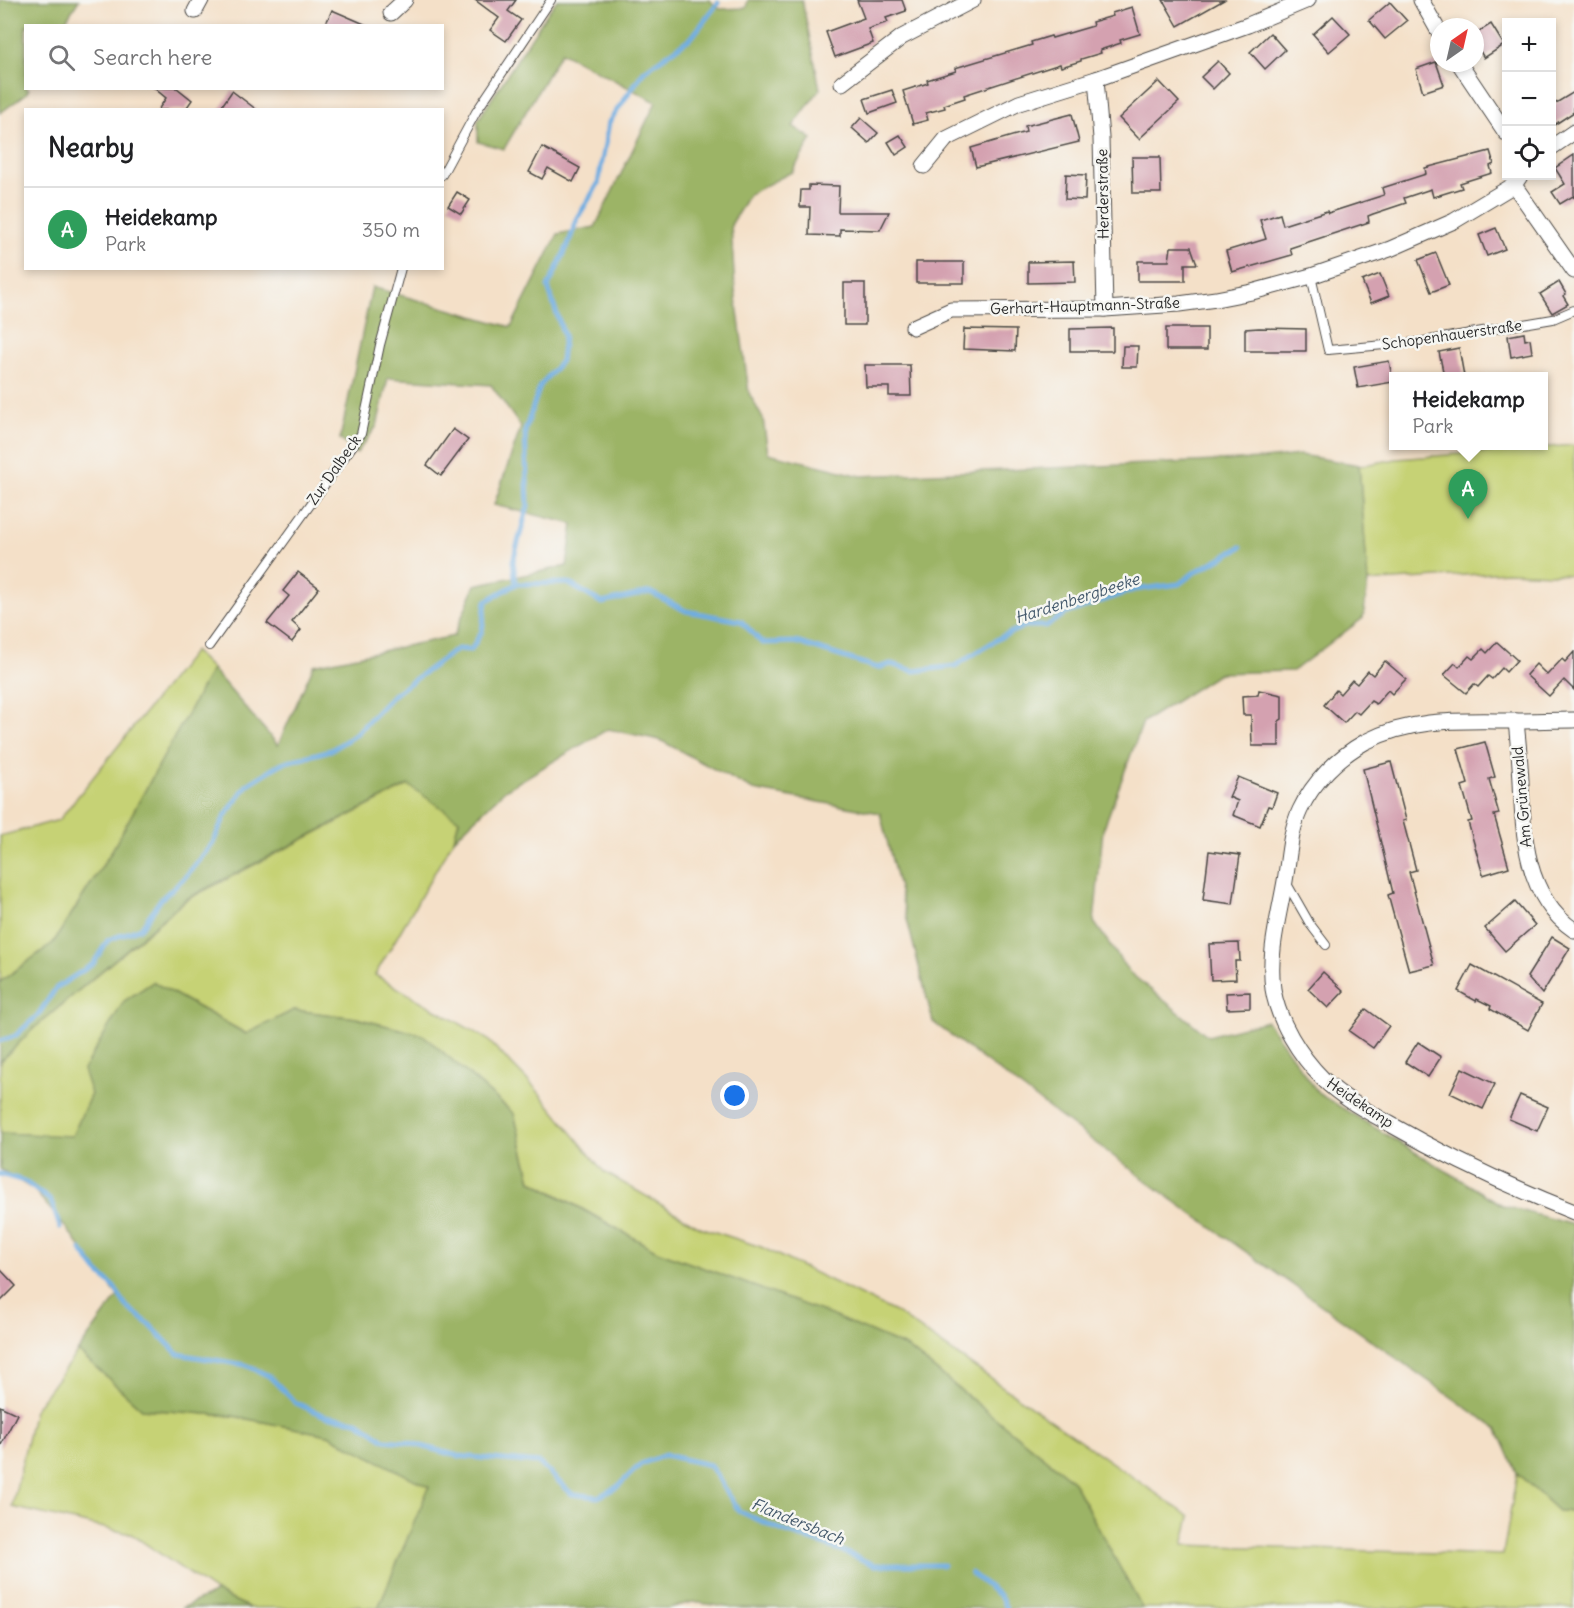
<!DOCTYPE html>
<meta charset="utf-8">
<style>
:root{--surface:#fff;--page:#f6f6f6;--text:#202124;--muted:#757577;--line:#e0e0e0;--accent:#d1495b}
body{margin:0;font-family:Delius,sans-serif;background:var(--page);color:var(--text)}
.controls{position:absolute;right:18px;top:18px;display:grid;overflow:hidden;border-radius:0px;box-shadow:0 3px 9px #0003}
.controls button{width:54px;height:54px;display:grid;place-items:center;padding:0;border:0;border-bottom:2px solid var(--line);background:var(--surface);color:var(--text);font:30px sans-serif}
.compass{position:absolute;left:1430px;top:18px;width:54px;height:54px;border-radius:50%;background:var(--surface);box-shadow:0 3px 9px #0003;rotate:34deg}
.you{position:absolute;left:735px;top:1096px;width:21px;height:21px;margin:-15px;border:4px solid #fff;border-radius:50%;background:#1a73e8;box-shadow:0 0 0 9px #1a73e833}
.badge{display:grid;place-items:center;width:39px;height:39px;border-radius:50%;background:var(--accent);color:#fff;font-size:20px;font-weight:700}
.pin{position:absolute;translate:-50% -50px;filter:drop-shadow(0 2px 3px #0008)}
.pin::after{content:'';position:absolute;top:32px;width:21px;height:18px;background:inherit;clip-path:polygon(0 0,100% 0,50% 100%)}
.popup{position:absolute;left:1389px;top:372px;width:159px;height:78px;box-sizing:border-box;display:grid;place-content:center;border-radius:0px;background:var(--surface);filter:drop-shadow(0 2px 4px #0005);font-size:20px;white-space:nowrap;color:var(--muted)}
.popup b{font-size:22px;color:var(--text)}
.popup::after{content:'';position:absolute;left:50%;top:100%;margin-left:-12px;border:12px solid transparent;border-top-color:var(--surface)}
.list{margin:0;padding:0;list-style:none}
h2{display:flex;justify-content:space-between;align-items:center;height:78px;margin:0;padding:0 24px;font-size:26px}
h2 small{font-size:20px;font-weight:400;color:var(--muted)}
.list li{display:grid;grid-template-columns:39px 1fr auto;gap:18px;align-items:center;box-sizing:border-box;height:84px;padding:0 24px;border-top:2px solid var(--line)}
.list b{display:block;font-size:22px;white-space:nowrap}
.list p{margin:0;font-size:20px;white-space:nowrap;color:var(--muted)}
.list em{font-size:20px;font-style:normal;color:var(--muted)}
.icon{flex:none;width:33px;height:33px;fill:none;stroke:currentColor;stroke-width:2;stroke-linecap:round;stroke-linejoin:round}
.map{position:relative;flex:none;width:1574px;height:1608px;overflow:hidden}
.search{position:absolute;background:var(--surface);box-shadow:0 3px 9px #0003;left:24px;top:24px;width:420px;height:66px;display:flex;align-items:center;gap:15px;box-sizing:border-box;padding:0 21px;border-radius:0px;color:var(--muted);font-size:22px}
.panel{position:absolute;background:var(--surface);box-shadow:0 3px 9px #0003;left:24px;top:108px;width:420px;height:162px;border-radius:0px}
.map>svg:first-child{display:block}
.green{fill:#c6d274;stroke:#787e50;stroke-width:1.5}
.forest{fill:#9cb466;stroke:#647048;stroke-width:1.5}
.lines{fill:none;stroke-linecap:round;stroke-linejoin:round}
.stream{stroke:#6fade1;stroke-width:5}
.building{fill:#d4a1b0}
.service-casing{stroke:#494643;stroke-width:10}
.minor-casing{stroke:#494643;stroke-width:17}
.service{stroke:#fff;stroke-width:8}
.minor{stroke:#fff;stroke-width:15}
.labels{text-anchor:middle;stroke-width:5;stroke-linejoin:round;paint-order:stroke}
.street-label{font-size:15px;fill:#2b2b2b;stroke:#f6f6f2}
.water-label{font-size:16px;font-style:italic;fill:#43586b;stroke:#f6f6f2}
</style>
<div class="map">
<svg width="1574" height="1608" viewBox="0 0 1574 1608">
<rect width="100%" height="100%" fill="#f6f6f2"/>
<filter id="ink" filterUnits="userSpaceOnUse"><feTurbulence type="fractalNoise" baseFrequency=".0167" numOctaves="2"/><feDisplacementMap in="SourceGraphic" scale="12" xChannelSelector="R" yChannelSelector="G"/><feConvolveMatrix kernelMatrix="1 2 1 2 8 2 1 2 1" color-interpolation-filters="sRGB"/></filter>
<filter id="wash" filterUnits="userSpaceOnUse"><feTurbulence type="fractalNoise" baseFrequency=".008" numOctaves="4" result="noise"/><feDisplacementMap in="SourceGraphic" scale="24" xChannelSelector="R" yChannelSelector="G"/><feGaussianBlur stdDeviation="1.35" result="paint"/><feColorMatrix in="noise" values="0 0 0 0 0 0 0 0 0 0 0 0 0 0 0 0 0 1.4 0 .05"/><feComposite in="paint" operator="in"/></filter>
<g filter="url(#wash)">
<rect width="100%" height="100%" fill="#f4e0c8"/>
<g class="green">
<path d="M1574,445V575L1507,572L1368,582L1359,466L1396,459Z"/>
<path d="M194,651L212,669L110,854L53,943L0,982V836L59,820Z"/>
<path d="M409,785L459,820L454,839L375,975L487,1039L536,1089L604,1172L700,1227L761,1247L895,1312L1190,1517L1183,1545L1503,1555L1517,1473L1558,1511H1574V1608H1142L1072,1480L908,1348L820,1311L657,1251L531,1180L514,1114L423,1035L356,1018L294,1010L247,1034L153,982L91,1094L72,1137L0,1133V1062L32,1030L186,900Z"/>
<path d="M78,1351L142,1409L233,1416L329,1435L430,1487L378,1608H362L359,1605L346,1608H250L216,1592L131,1534L12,1507L34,1410Z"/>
</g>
<g class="forest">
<path d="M0,0H79L63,25L26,26V88L29,89L26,94L0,113Z"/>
<path d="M557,0H709L720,9L746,8L748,0H802L820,89L793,126L812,139L792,172L749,194L731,225L735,290L749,393L763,419L768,453L861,476L1264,459L1300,455L1359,465L1368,582L1363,618L1293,671L1220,673L1143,722L1103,830L1094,922L1129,972L1208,1036L1267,1021L1319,1094L1504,1206L1574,1225V1511H1558L1517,1473L1498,1430L1167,1196L933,1022L880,813L753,790L660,740L608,729L505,790L454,839L459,820L408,785L186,899L32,1030L0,1062V982L53,943L110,854L212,669L278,745L314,665L454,636L475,585L567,566L573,524L494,505L521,427L491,385L388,378L377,426L356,454L340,439L372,287L511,327L558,234L595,227L656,102L561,52L504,149L478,142V120L548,12Z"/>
<path d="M153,982L246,1034L294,1010L356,1018L423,1035L514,1114L531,1181L657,1251L821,1311L908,1348L1072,1480L1142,1608H733L693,1602L669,1608H378L429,1487L328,1435L233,1416L142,1409L78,1351L118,1296L63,1224L34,1190L0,1169V1133L72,1136L91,1094L83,1070L124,1001Z"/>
<path d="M216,1592L250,1608H181Z"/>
</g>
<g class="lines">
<g class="stream">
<path d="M516,584L568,583L602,603L650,592L686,611L741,621L762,643L796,642L878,668L891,664L914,671L955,666L1001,637L1025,626H1046L1065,614L1134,590L1179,584L1195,572L1241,547"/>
<path d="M0,1041L15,1036L38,1015L56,988L93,964L108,940L141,928L161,899L186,876L213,843L225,816L247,785L282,763L331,750L355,735L393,695L457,649L471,650L482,631L486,601L516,584L513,561L528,506L525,431L540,386L561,361L564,336L548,287L568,245L578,217L598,184L609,122L644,71L692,37L718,3"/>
<path d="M0,1174L24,1181L51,1201L60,1227"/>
<path d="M81,1250L97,1271L114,1287L127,1307L149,1324L178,1354L246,1365L269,1376L296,1403L325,1416L357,1421L385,1440L407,1442L458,1456L539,1463L572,1494L598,1497L617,1487L641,1464L665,1455L710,1465L739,1511L783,1531L840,1550L874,1565H943"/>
<path d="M971,1573L1000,1596L1006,1608"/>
</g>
</g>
<g id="blocks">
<g class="building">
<path d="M475,0H516L508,11L521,20L506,41L490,30L499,18Z"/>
<path d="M857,0H902L906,11L886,18L888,22L868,29L873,43L835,57L826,32L864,18Z"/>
<path d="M1163,0H1224L1178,26Z"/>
<path d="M1390,2L1407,21L1385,39L1369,20Z"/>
<path d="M1132,7L1140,34L1120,40L1121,43L1100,50L1101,53L1081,59V61L1061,67L1060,64L964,95L965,98L944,105L945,108L926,113L928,120L913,124L903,91L928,83L927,80L956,71L955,68L1032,45L1031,42L1051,36L1052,38L1093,26L1092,22L1113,16L1112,13Z"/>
<path d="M332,10L369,26H325Z"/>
<path d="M1333,16L1350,34L1329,52L1313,34Z"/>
<path d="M1491,24L1504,45L1484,58L1475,43V34Z"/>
<path d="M1270,33L1285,50L1265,69L1250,52Z"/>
<path d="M1218,61L1229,73L1213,89L1201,77Z"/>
<path d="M1436,62L1444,85L1423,92L1416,69Z"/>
<path d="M1159,81L1179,102L1139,139L1119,118Z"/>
<path d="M154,88H177L192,100L185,110H158L166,98Z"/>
<path d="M892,90L897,103L869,113L864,99Z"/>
<path d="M232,91L257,110H219Z"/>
<path d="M1574,92V112L1551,127V106Z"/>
<path d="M1072,114L1079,142L976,167L971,148L1026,132L1025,126Z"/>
<path d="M861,118L878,133L869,143L852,128Z"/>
<path d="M900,135L908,147L896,155L888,142Z"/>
<path d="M542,147L580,168L573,182L548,168L542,179L529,172Z"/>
<path d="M1490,151L1494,164L1490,166L1492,173L1460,183L1462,188L1433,197L1431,189L1404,198L1406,203L1373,214L1368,216L1369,222L1290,248L1292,255L1232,272L1226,251L1266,239L1260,220L1280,214L1283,225L1327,211L1328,213L1384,195L1382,188L1426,174L1425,168Z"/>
<path d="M1574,155V198L1573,196L1560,204L1552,192L1565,184L1555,168Z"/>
<path d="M1132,157H1160L1161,193H1133Z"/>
<path d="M1066,174L1086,175L1085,200L1065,199Z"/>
<path d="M809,185L839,186L838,212H889L880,230L840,229V236L809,235L810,207H800L801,190H809Z"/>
<path d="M457,192L470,200L461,214L448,206Z"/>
<path d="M1496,228L1505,249L1487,256L1479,235Z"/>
<path d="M1171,247H1191L1197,264H1185V281H1138V261H1169Z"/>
<path d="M1436,253L1449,285L1431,292L1418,260Z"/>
<path d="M1074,261L1075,282L1028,283V262Z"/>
<rect x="916" y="262" width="48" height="21"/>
<path d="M1380,274L1389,296L1371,303L1362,281Z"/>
<path d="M1559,282L1566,294L1563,296L1568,304L1552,313L1540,294Z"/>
<rect x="844" y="283" width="21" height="42"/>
<path d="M1113,328V351H1070V329Z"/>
<rect x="1166" y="328" width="41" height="22"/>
<path d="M1259,328L1306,329V351H1245V329Z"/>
<path d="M964,329L1016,330L1015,351L963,349Z"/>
<path d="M1524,333L1525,340L1530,339L1532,353L1511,357L1508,336Z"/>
<path d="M1123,346H1138L1137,367H1122Z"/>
<path d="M1459,348L1464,376H1444L1439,352Z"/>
<path d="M1389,361L1393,382L1358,388L1354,367Z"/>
<path d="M865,365H910L911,396H889V387H866Z"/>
<path d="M453,429L468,440L441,476L427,465Z"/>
<path d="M298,572L319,588L292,622L301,630L292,642L267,623L289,596L283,591Z"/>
<path d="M1497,642L1517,660L1506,672L1502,668L1492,679L1488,676L1478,687L1474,684L1466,693L1444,675L1455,663L1459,667L1469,656L1473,659L1483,649L1487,653Z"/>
<path d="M1574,652V690L1564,680L1549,696L1526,675L1536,664L1547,675L1562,659L1565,662Z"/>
<path d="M1385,661L1406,679L1392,694L1388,690L1376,704L1371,701L1359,714L1355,711L1344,723L1324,705L1336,690L1340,694L1352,680L1357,684L1368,671L1373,675Z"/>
<path d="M1259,690L1282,695V719L1279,721V746H1252L1251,715H1243L1242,696L1258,695Z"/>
<path d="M1485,742L1495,777L1489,779L1499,814L1494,815L1509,867L1483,875L1468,822L1472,821L1462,786L1468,784L1458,749Z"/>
<path d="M1391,762L1406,820L1403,821L1416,870L1409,872L1434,965L1409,971L1388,895L1393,893L1363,769Z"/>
<path d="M1238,777L1277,793L1272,807L1268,806L1260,826L1233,815L1238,801L1229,797Z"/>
<path d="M1209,851L1240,855L1233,904L1203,900Z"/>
<path d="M1515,902L1535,925L1505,951L1485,928Z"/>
<path d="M1552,937L1570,948L1542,994L1527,977Z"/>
<path d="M1239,943L1240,961H1235L1236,979L1211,980L1209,944Z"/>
<path d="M1472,965L1542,1004L1528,1030L1490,1009L1491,1006L1477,999L1476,1001L1458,991Z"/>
<path d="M1323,972L1344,991L1328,1008L1308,989Z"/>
<path d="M1250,992V1008L1227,1009L1226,993Z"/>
<path d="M1366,1009L1389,1026L1373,1048L1349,1031Z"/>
<path d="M1418,1042L1441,1057L1428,1077L1405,1062Z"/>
<path d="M1462,1068L1495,1084L1483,1109L1450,1093Z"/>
<path d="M1520,1095L1548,1107L1537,1131L1509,1119Z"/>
<path d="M0,1269L16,1286L0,1302Z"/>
<path d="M0,1406L17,1414L0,1447Z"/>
</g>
</g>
</g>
<g filter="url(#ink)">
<use href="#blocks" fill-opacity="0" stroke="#494643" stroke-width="1.5"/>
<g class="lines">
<defs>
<g id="service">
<path d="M442,175L476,112L551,0"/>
<path d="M1311,276L1328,350L1418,342L1553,319L1574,310"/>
<path d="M209,646L361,434L380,345L401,268"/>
<path d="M1286,882L1310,924L1326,945"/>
</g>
<g id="minor">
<path d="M1421,0L1439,32"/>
<path d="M195,11L201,0"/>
<path d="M391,13L405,0"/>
<path d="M1459,63L1506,133"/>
<path d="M1096,79L1101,138L1105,309"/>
<path d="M842,83L902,37L973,0"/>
<path d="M1552,147L1574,132"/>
<path d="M924,166L946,139L1019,103L1096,79L1248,25L1308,0"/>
<path d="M1514,185L1574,271"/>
<path d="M913,327L951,310L1105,309L1179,304L1216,299L1252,292L1311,276L1390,249L1454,221L1514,185L1520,176"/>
<path d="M1574,720C1554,720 1535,721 1515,721C1463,721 1413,717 1365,742C1338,757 1313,782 1300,810C1290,831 1289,858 1285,881C1279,916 1268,953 1273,989C1278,1021 1300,1056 1323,1079C1342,1098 1367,1111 1390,1124C1449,1158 1511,1187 1574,1212"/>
<path d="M1516,721C1518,741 1520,761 1521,781C1523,833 1525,897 1574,930"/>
</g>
</defs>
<use href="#service" class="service-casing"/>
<use href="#minor" class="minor-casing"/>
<use href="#service" class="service"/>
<use href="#minor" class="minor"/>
</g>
</g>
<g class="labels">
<g class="street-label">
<text transform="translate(1103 194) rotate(-91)" y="5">Herderstraße</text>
<text transform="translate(1085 306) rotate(-2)" y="5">Gerhart-Hauptmann-Straße</text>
<text transform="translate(1452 335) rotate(-8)" y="5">Schopenhauerstraße</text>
<text transform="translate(334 470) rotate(-55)" y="5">Zur Dalbeck</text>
<text transform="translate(1522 797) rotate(-95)" y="5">Am Grünewald</text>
<text transform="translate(1360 1103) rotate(34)" y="5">Heidekamp</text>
</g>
<g class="water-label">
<text transform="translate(1077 598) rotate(-18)" y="6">Hardenbergbeeke</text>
<text transform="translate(798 1521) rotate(22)" y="6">Flandersbach</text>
</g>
</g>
</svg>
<div class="controls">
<button>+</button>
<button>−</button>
<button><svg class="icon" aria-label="locate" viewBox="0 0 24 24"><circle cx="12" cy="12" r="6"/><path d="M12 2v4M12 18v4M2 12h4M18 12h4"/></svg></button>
</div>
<svg class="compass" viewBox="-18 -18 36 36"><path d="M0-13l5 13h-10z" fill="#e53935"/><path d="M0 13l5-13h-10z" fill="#757577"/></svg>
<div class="you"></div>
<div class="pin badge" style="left:1468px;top:519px;background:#2e9e5b">A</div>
<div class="popup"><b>Heidekamp</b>Park</div>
<div class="search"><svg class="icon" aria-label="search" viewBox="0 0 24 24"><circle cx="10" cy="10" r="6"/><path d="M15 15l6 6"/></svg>Search here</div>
<section class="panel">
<h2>Nearby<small></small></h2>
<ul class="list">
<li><span class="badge" style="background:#2e9e5b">A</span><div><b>Heidekamp</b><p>Park</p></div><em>350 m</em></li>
</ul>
</section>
</div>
